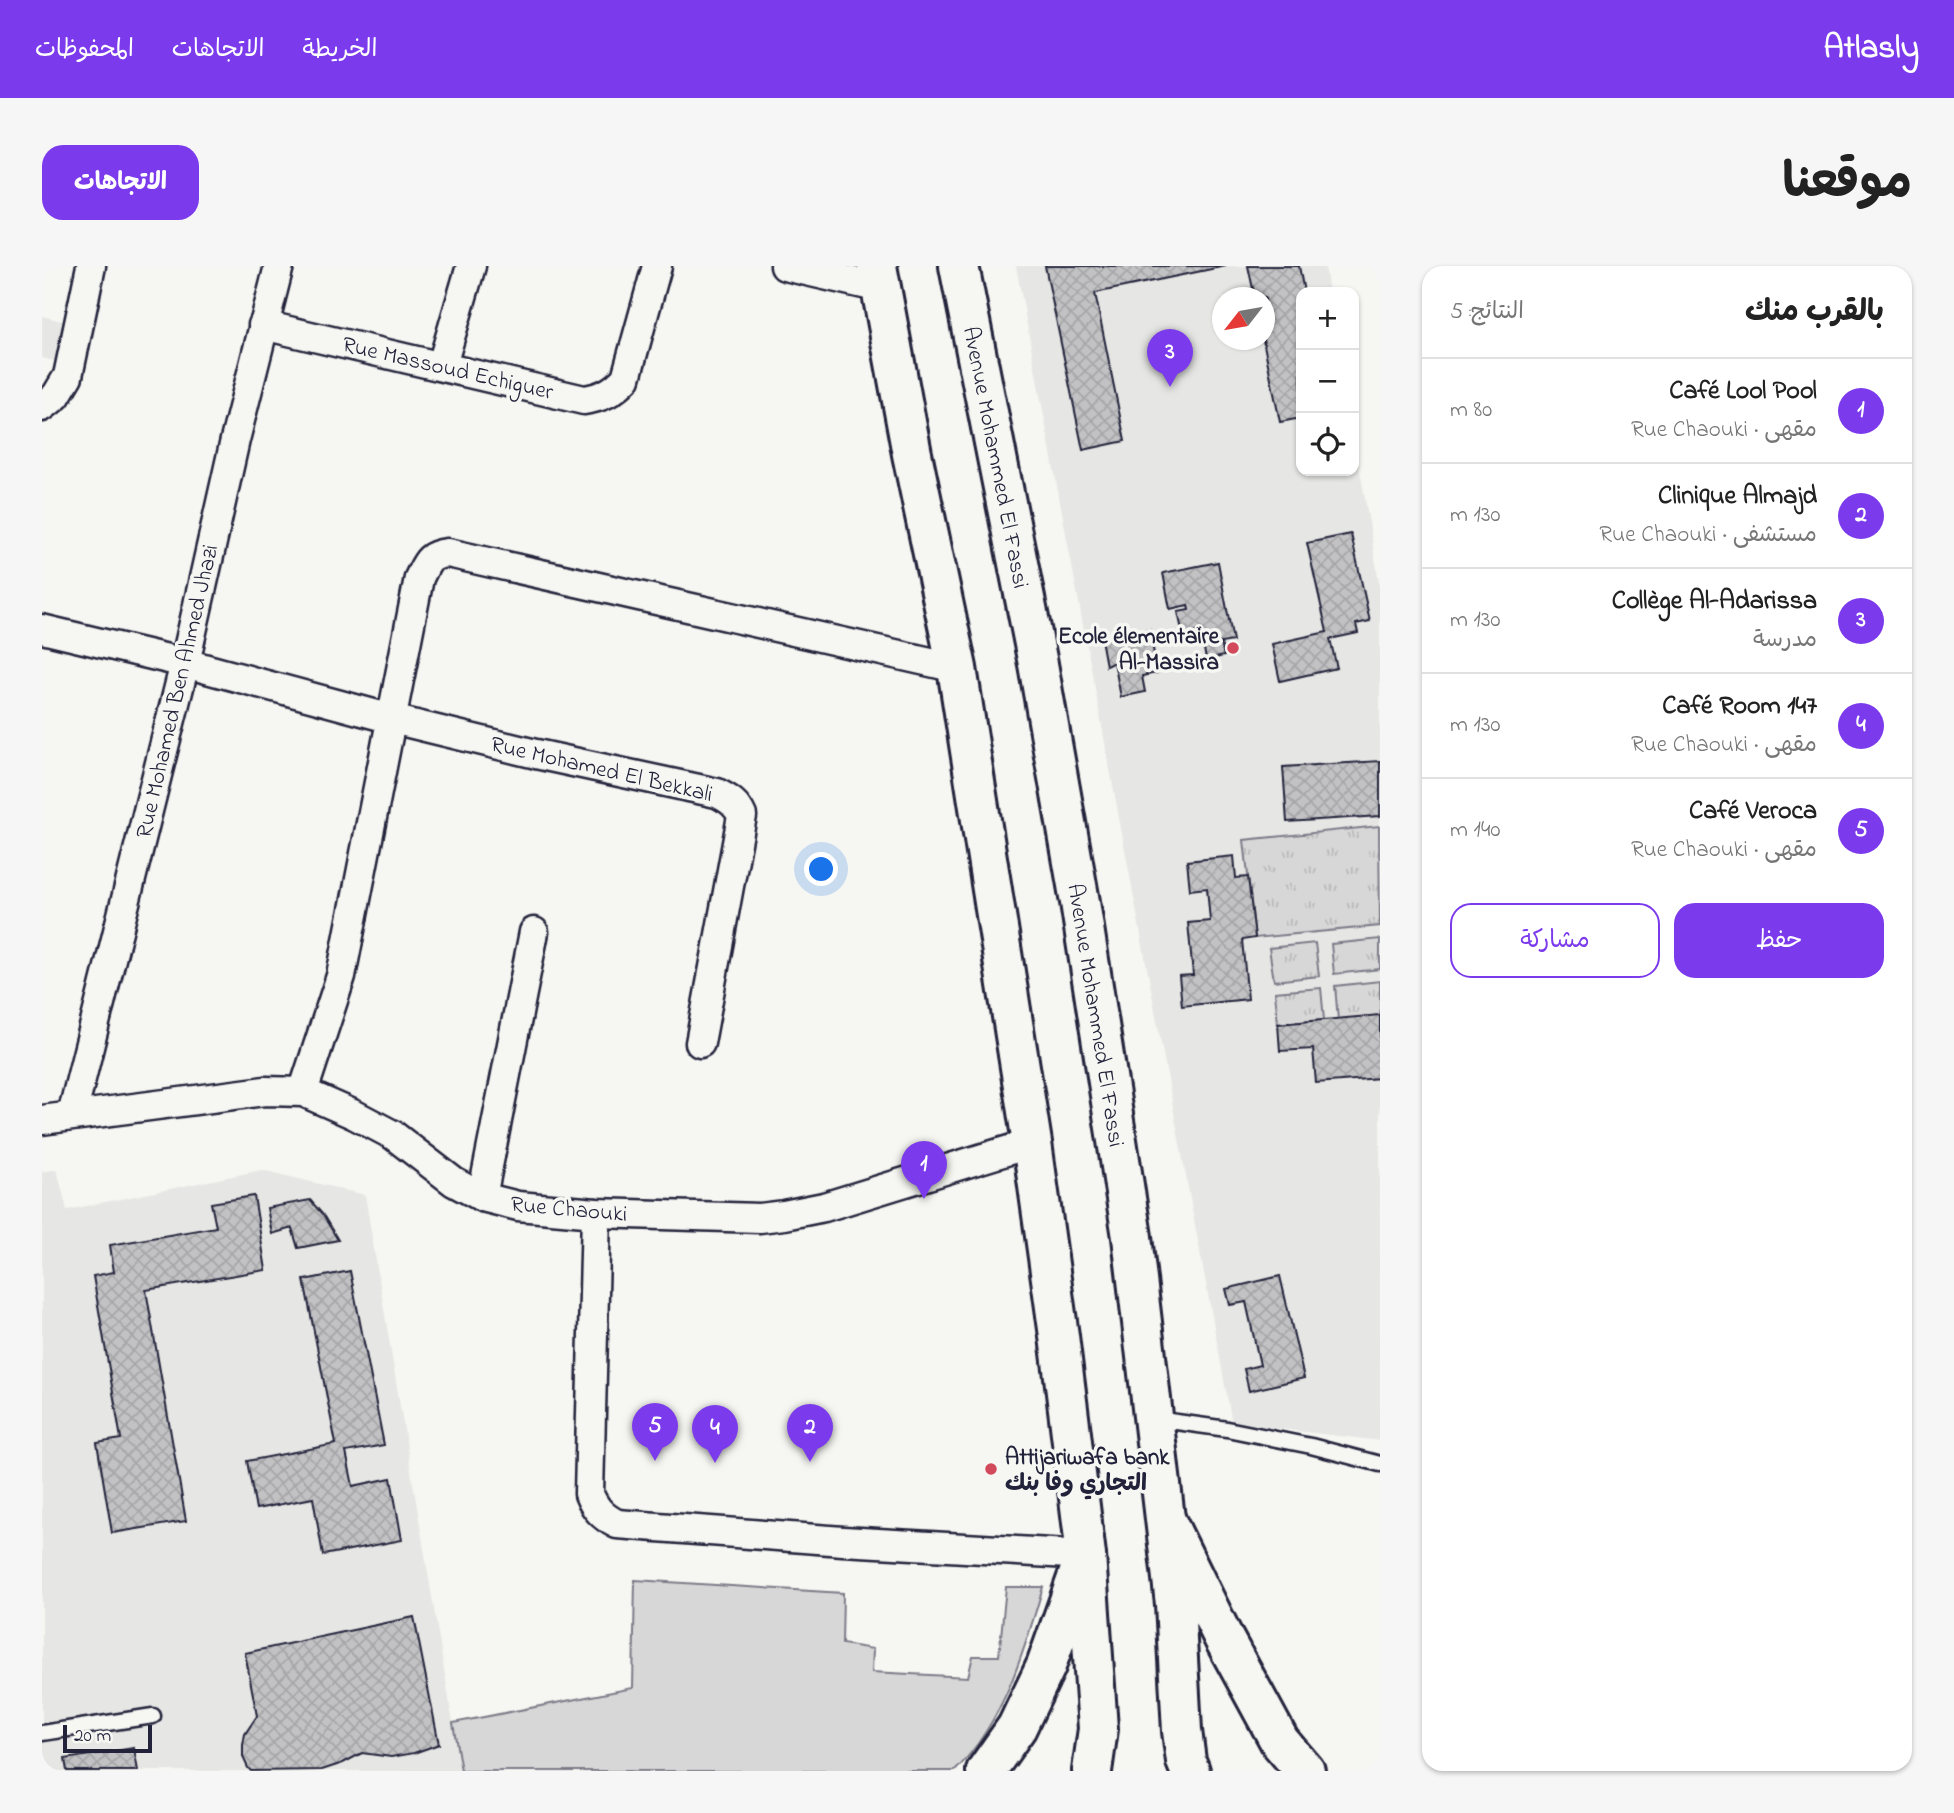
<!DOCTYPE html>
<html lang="ar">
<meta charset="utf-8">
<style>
:root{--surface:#fff;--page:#f6f6f6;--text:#222;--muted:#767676;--line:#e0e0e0;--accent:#7c3aed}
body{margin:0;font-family:"Indie Flower","Playpen Sans Arabic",sans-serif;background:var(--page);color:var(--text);direction:rtl}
.controls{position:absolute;right:21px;top:21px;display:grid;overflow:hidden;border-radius:14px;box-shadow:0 2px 5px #0004}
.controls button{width:63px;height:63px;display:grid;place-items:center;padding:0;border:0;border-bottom:2px solid var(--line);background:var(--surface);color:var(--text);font:35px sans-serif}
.compass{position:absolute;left:1170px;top:21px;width:63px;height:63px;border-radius:50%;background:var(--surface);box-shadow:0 2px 5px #0004;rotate:239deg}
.scale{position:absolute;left:21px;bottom:18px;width:89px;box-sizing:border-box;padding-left:7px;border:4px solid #22223b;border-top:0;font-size:19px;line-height:24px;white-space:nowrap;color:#22223b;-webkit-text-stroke:5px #f6f6f2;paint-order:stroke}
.you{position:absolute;left:780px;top:604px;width:24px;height:24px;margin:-18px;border:5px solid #fff;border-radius:50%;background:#1a73e8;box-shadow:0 0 0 10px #1a73e833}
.badge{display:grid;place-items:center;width:46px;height:46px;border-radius:50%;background:var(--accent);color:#fff;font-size:23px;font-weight:700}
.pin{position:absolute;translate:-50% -58px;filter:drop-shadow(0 2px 4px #0008)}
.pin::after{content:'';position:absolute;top:37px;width:24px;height:21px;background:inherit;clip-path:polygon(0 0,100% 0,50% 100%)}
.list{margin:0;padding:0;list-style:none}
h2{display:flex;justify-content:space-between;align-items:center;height:91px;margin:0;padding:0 28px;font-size:30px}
h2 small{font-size:23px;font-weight:400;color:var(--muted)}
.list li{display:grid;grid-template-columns:46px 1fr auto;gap:21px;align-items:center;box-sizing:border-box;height:105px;padding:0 28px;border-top:2px solid var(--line)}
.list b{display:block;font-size:26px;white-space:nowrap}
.list p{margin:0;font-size:23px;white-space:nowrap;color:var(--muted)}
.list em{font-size:23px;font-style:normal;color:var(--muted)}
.actions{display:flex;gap:14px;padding:21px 28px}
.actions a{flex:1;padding:16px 0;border:2px solid var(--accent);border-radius:21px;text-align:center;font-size:24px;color:var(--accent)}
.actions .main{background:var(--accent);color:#fff}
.icon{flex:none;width:38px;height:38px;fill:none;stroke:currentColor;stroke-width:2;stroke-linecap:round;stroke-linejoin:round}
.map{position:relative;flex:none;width:1338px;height:1505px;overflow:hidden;direction:ltr;border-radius:21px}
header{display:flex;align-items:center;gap:42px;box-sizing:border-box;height:98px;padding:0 35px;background:var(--accent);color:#fff}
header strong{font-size:33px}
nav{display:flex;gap:38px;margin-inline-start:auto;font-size:24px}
.intro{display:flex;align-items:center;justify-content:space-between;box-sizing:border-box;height:168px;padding:0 42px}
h1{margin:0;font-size:49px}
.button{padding:18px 32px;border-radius:21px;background:var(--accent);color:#fff;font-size:24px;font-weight:700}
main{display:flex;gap:42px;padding:0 42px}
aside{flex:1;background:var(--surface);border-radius:21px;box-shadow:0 2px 5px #0004}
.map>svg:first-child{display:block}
.built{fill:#e6e6e4;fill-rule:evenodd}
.grass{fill:url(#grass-tufts);stroke:#7c7c89;stroke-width:2}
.park{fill:#d7d7d7;stroke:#7c7c89;stroke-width:2}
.building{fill:url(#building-cross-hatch);stroke:#22223b;stroke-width:2}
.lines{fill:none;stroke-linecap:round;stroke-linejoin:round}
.service-casing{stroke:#22223b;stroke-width:19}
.minor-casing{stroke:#22223b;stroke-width:33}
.secondary-casing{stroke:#22223b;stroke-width:44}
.trunk-casing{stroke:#22223b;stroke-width:44}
.service{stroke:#f6f6f2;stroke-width:14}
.minor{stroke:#f6f6f2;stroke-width:28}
.secondary{stroke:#f6f6f2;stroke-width:38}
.trunk{stroke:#f6f6f2;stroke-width:38}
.poi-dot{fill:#d1495b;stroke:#f6f6f2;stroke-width:2.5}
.labels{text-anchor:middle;stroke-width:7;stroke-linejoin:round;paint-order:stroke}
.street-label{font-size:23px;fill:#22223b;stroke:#f6f6f2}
.poi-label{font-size:23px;font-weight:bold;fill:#22223b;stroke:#f6f6f2;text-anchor:end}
</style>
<header>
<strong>Atlasly</strong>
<nav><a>الخريطة</a><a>الاتجاهات</a><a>المحفوظات</a></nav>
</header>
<div class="intro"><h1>موقعنا</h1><a class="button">الاتجاهات</a></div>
<main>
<aside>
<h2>بالقرب منك<small>النتائج: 5</small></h2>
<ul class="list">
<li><span class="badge">1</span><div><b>Café Lool Pool</b><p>مقهى · Rue Chaouki</p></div><em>80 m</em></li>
<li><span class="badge">2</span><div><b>Clinique Almajd</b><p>مستشفى · Rue Chaouki</p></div><em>130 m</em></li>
<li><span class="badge">3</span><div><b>Collège Al-Adarissa</b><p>مدرسة</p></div><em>130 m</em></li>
<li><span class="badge">4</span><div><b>Café Room 147</b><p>مقهى · Rue Chaouki</p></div><em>130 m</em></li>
<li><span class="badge">5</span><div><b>Café Veroca</b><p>مقهى · Rue Chaouki</p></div><em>140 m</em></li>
</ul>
<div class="actions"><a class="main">حفظ</a><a>مشاركة</a></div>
</aside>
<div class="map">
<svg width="1338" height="1505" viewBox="0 0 1338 1505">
<defs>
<pattern id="grass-tufts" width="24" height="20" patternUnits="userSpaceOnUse" patternTransform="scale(1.75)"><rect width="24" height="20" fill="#d7d7d7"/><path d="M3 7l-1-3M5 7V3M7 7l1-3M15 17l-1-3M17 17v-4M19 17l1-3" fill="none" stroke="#b8b8b9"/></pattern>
<pattern id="building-cross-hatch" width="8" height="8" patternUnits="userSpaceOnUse" patternTransform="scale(1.75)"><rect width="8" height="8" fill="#c2c2c4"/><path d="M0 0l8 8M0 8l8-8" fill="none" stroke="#a6a6a9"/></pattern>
</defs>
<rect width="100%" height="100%" fill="#f6f6f2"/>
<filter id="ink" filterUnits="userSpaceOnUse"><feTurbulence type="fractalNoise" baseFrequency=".0143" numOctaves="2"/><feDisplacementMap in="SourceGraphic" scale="14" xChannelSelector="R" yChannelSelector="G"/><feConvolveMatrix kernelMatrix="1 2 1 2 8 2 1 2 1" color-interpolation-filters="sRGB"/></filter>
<g filter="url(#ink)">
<g class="built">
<path d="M974,0H1283L1287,26H1259V205H1312V169L1338,321V1175L1190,1157ZM1181,32H1223V74H1181Z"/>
<path d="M0,50L27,57L18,96L0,92Z"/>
<path d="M15,903L25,944L220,904L323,929L419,1505H0V906Z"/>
</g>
<g class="grass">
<path d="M1337,560L1338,660L1213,672L1202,574Z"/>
<path d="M1338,673V703L1292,708L1289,678Z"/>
<path d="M1273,677L1277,710L1232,715L1227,682Z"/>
<path d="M1338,715V749L1296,754L1293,720Z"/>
<path d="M1279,722L1282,754L1236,758L1233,726Z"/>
</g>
<path class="park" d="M593,1314L801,1327L800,1378L831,1383L830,1406L926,1411L931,1390H957L964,1321H1001C982,1386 962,1455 913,1505H419L411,1457L591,1422Z"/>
<g class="building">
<path d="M1003,0H1184L1053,27L1083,175L1041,184Z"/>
<path d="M1206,0H1257L1262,26H1259V152L1238,156L1221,74L1223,32H1213Z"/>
<path d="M1309,268L1328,355L1314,358L1316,367L1288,373L1295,402L1238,415L1230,378L1285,366L1265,277Z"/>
<path d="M1176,296L1191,375L1179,377L1182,390L1164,394L1159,365L1141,369L1136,346L1147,344L1146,339L1128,343L1121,307Z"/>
<path d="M1108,364L1115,407L1100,410L1103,426L1079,431L1072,396L1064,400L1059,373Z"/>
<path d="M1338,495V550L1245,556L1241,501Z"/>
<path d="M1192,590L1194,612L1206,611L1213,672L1200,674L1206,733L1140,740L1137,710L1151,709L1146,657L1168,655L1165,622L1148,624L1145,595Z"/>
<path d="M1338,749V812L1274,817L1271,783L1238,785L1236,758Z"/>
<path d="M212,930L224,1004L104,1024L144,1255L70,1267L55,1177L79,1173L51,1010L72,1006L68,979L174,961L169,937Z"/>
<path d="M268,934L281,949L296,974L256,982L250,962L230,968L225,942Z"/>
<path d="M308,1005L342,1179L304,1186L311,1220L349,1212L360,1274L281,1289L271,1232L214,1243L205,1195L294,1178L262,1014Z"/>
<path d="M1238,1010L1262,1112L1207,1125L1202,1103L1218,1099L1204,1036L1188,1039L1184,1023Z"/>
<path d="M372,1351L397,1478L372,1487L349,1491L320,1487L301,1497L280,1504L209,1505L206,1502L201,1491V1479L203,1468L215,1450L203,1387Z"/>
<path d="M92,1482L96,1505H25L23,1493Z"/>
</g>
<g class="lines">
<defs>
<g id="service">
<path d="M1113,1153L1185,1163L1269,1180L1338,1198"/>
<path d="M0,1467L111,1450"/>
</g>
<g id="minor">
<path d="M743,0L839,22"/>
<path d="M221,59L542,134C561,131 571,126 584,112L615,0"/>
<path d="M400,99L429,0"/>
<path d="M0,141L14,130L26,110L49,0"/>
<path d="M0,363L143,397L350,453L494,488L675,527C687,533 695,538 700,550L658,777"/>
<path d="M261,826L299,710L377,312C385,296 386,289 406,287L915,402"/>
<path d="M30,849L143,397L193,174L237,0"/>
<path d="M0,854L223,825L261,826L313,849L351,869L412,916L440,931L476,940L554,947L718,952L742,949L782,941L990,877"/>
<path d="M440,931L492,666"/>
<path d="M554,947L547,1228C553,1243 561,1251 575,1258L801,1275L1044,1289"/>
</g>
<g id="secondary">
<path d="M835,0L870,188L915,402L990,877L1017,1070L1044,1289L1056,1463L1050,1505"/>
<path d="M917,0L996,398L1038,636L1090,971L1133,1338L1140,1465L1144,1495L1148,1505"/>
<path d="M944,1505L975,1461L1004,1400L1038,1304"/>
</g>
<path id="trunk" d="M1124,1255L1182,1373L1238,1476L1263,1505"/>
</defs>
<use href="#service" class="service-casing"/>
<use href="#minor" class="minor-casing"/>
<use href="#secondary" class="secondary-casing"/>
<use href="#trunk" class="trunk-casing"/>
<use href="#service" class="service"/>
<use href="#minor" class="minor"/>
<use href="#secondary" class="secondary"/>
<use href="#trunk" class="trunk"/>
</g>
</g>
<g class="poi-dot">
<circle cx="1191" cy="382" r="7"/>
<circle cx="949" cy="1203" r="7"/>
</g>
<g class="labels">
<g class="street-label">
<text transform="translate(406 101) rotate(13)" y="8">Rue Massoud Echiguer</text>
<text transform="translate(955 191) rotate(79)" y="8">Avenue Mohammed El Fassi</text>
<text transform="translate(134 425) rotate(-77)" y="8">Rue Mohamed Ben Ahmed Jhazi</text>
<text transform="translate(560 502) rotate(13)" y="8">Rue Mohamed El Bekkali</text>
<text transform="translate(1055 749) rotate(81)" y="8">Avenue Mohammed El Fassi</text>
<text transform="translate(527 942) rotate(5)" y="8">Rue Chaouki</text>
</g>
<g class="poi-label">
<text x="1177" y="377">Ecole élementaire<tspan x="1177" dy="26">Al-Massira</tspan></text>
<text x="963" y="1198" text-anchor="start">Attijariwafa bank<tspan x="963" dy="26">التجاري وفا بنك</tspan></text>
</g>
</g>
</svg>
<div class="controls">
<button>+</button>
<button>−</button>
<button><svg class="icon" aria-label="locate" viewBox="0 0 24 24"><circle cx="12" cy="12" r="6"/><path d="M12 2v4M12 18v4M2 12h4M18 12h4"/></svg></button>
</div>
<svg class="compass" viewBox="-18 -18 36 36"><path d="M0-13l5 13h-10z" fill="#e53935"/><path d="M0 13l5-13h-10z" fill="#767676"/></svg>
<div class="scale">20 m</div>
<div class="you"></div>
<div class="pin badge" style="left:882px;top:933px">1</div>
<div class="pin badge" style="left:768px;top:1196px">2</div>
<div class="pin badge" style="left:1128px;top:121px">3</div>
<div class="pin badge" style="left:673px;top:1197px">4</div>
<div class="pin badge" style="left:613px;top:1195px">5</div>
</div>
</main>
